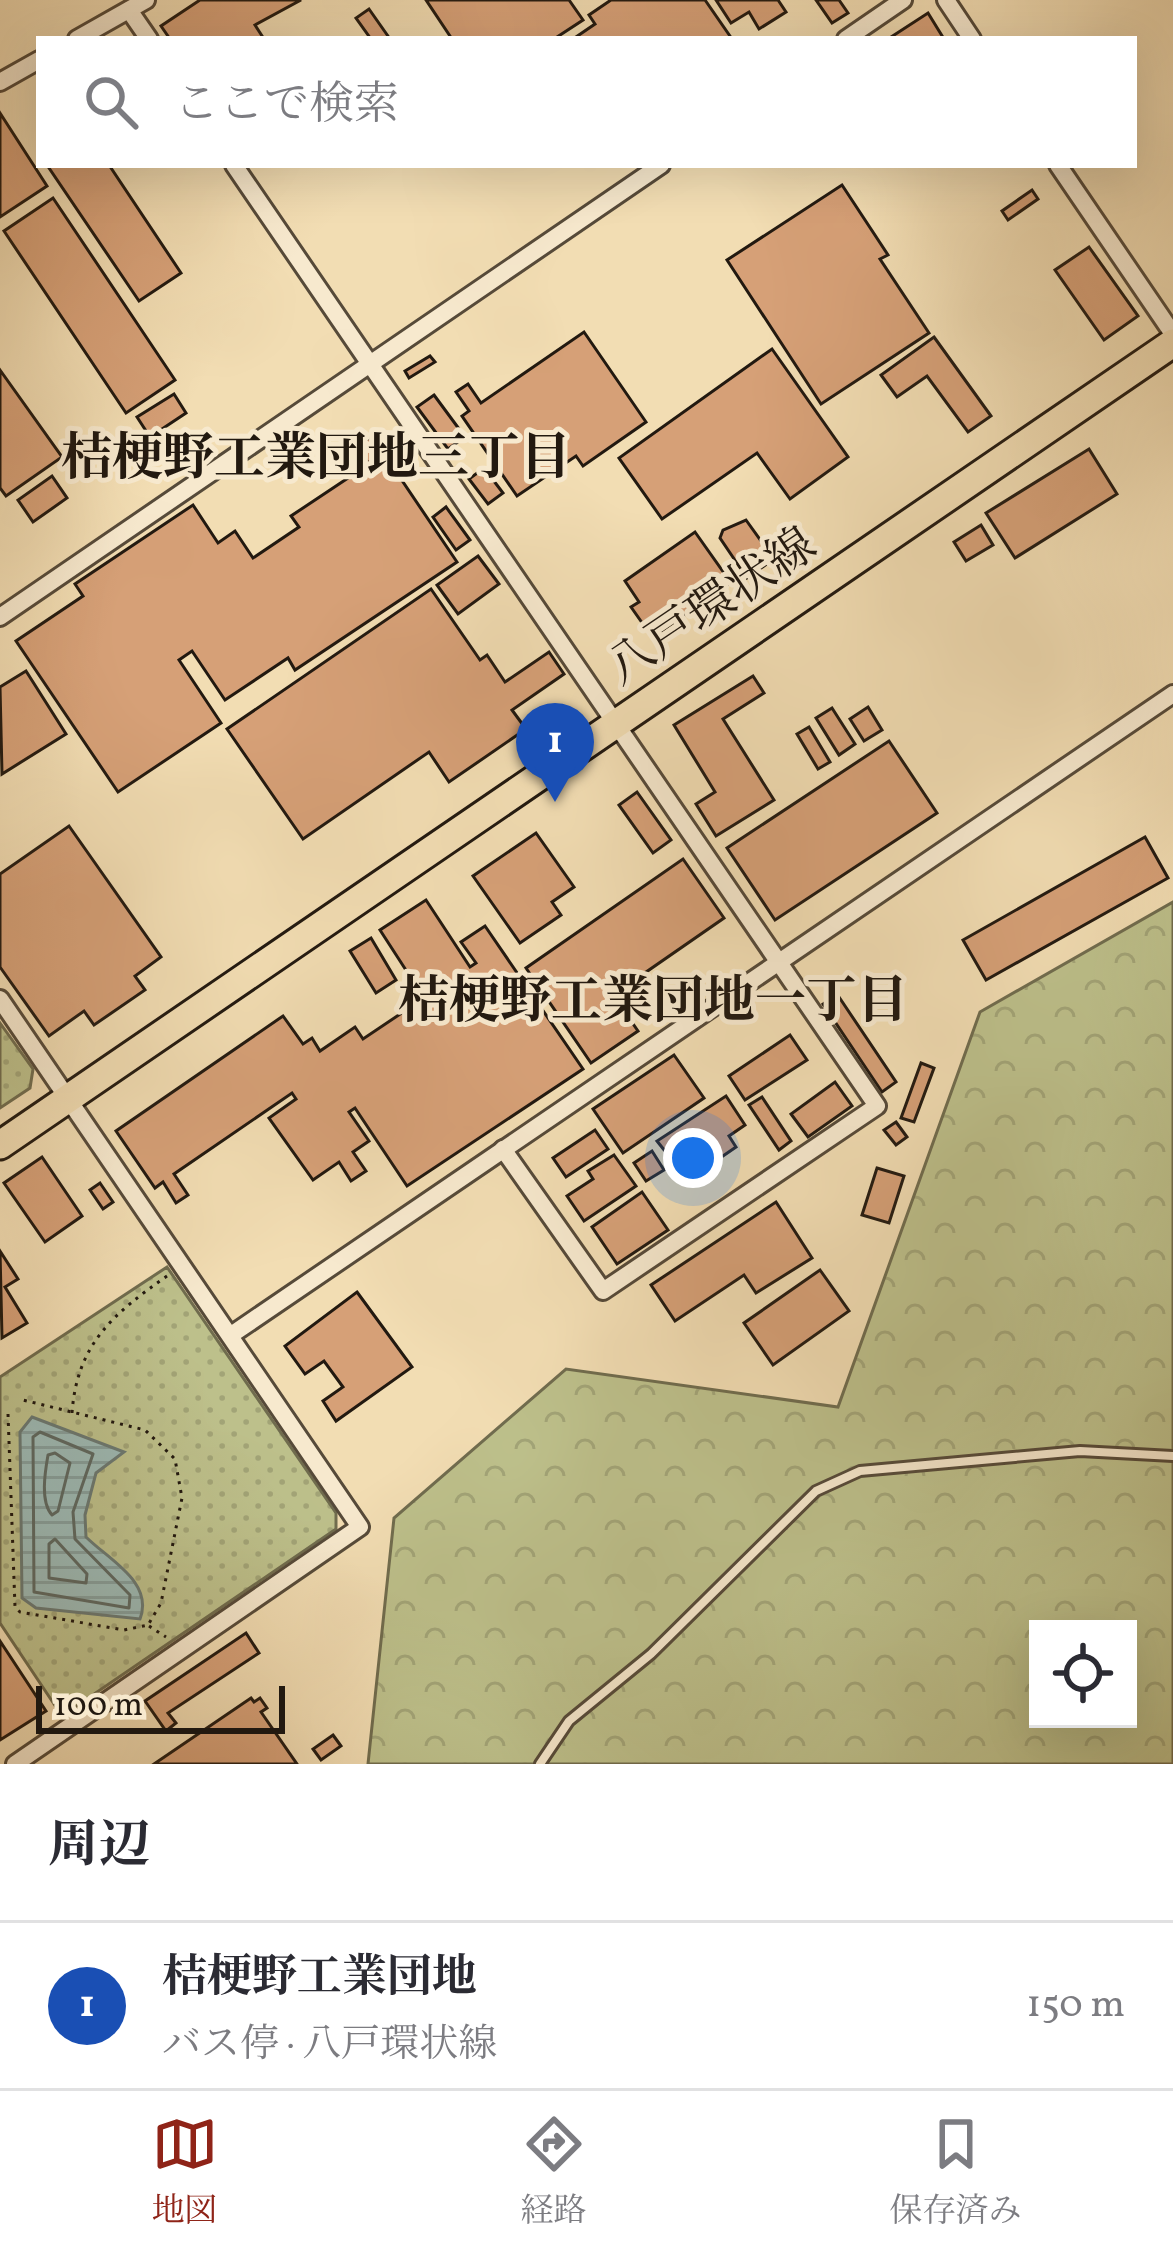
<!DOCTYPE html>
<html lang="ja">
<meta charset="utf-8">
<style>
:root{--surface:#fff;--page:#f7f7f7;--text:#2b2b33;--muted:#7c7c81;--line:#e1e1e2;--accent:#8f2418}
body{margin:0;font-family:Vollkorn,"Noto Serif JP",serif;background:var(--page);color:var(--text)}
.controls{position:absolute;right:36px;bottom:36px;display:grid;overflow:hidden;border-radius:0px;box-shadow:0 12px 48px #0002}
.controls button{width:108px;height:108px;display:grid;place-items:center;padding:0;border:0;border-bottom:3px solid var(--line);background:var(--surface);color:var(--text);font:60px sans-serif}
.scale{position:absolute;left:36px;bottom:30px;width:249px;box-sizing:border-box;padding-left:12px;border:6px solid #221910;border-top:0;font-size:33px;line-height:42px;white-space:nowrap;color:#221910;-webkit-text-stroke:9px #f7e9ce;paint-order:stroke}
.you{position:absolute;left:693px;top:1158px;width:42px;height:42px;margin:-30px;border:9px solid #fff;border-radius:50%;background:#1a73e8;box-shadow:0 0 0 18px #1a73e833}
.badge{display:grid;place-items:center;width:78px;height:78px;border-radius:50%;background:var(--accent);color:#fff;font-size:39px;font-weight:700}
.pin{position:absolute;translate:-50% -99px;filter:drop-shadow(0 3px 6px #0008)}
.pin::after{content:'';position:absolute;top:63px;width:42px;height:36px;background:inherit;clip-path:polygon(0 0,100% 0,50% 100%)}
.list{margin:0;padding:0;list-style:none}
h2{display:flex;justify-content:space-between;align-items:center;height:156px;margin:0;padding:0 48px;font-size:51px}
h2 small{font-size:39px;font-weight:400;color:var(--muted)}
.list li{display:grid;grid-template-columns:78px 1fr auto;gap:36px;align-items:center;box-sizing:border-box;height:168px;padding:0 48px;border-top:3px solid var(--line)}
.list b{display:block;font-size:45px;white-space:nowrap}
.list p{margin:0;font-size:39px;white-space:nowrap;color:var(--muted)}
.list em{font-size:39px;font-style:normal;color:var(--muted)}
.icon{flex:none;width:66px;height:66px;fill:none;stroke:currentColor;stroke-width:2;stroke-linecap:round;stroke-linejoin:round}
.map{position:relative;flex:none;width:1173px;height:1764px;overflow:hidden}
.search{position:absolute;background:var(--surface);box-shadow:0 12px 48px #0002;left:36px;right:36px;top:36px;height:132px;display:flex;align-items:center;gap:30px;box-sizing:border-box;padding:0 42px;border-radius:0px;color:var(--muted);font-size:45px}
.sheet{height:324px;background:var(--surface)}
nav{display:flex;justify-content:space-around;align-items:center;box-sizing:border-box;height:168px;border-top:3px solid var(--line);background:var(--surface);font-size:33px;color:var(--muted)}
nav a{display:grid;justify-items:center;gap:6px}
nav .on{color:var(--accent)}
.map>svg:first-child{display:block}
.grass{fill:url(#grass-dots);stroke:#706c4e;stroke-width:3}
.forest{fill:url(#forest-crowns);stroke:#706c4e;stroke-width:3;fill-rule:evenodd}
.water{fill:url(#water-rules);stroke:#6c7a73;stroke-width:3}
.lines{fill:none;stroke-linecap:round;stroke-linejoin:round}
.shore{stroke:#606a62;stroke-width:3}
.building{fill:#d6a077;stroke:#221910;stroke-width:3}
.lane-casing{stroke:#564a39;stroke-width:14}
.street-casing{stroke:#564a39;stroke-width:22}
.primary-casing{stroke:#221910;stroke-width:33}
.path{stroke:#221910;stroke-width:3;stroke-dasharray:3 6;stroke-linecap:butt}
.lane{stroke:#f7e9ce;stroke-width:8}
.street{stroke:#f7e9ce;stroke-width:16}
.primary{stroke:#f2ddb3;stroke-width:27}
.labels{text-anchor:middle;stroke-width:10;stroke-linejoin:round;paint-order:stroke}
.street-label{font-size:48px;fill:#221910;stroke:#f7e9ce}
.neighbourhood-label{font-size:51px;font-weight:bold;fill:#221910;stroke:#f7e9ce}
</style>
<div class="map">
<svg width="1173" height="1764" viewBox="0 0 1173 1764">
<defs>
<pattern id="grass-dots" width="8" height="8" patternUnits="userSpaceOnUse" patternTransform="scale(3)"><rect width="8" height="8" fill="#bdc08b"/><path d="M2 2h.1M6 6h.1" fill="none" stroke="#a2a477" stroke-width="1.8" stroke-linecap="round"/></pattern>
<pattern id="forest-crowns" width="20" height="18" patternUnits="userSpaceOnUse" patternTransform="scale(3)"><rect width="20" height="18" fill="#bdc08b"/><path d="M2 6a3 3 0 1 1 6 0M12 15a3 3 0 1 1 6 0" fill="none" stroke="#a2a477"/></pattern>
<pattern id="water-rules" width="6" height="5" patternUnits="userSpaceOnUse" patternTransform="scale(3)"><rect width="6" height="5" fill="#9dbab5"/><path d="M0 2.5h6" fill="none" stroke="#879f9b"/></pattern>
</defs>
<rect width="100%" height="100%" fill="#f2ddb3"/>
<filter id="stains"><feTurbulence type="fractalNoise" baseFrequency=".00167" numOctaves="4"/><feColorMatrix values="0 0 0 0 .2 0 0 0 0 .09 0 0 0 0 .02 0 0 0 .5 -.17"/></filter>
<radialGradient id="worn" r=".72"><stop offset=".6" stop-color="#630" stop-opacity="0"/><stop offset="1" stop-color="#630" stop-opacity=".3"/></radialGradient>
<g class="grass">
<path d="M0,1023L33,1069L30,1088L0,1108Z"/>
<path d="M167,1267L336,1513V1529L62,1716L0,1623V1377Z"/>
</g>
<path class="forest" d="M1173,902V1764H368L394,1518L566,1369L838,1407L980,1012ZM1038,1629H1128V1719H1038Z"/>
<path class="water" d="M32,1417L124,1452L96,1473L85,1515L86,1537C109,1560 154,1582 140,1619L36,1608L22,1598L20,1432Z"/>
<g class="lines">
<g class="shore">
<path d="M40,1432L93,1454L73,1512L75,1539L130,1595L129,1608L34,1592L33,1437Z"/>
<path d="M55,1453L70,1463L58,1511L52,1515C40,1502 45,1472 48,1455Z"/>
<path d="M55,1539L87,1574L86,1583L49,1578V1544Z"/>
</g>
</g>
<g class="building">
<path d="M200,0H301L255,25L264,39H170L161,26Z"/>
<path d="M426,0H569L583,20L554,39H452Z"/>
<path d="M611,0H705L732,39H573L595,24L589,15Z"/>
<path d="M716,0H778L786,12L759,29L749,12L731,23Z"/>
<path d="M816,0H839L848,13L832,23Z"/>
<path d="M369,9L390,39H371L356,18Z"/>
<path d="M928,13L944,39H888Z"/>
<path d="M0,113L47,186L0,217Z"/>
<path d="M47,165H109L181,273L139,301Z"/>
<path d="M842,185L888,255L880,259L929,333L821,404L727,260Z"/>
<path d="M1032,190L1038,199L1008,220L1002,211Z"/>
<path d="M53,198L175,380L126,413L4,231Z"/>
<path d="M1089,247L1138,316L1104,340L1055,270Z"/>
<path d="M584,332L646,422L583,466L576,456L517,496L462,416L469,411L456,392L468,384L481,403Z"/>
<path d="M934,337L991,416L968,432L927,376L897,397L881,375Z"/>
<path d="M772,349L848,457L790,499L757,453L662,519L619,458Z"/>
<path d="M430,356L435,362L409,378L405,371Z"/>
<path d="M0,370L62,457L6,496L0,488Z"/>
<path d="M174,394L186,413L150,437L137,417Z"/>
<path d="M434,395L465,437L448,449L417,407Z"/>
<path d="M372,436L457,562L295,670L288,658L225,700L192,651L179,660L221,723L118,792L16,641L83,596L75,584L193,505L218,543L235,531L253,558L299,527L291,516L369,464L357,446Z"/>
<path d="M1089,449L1117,494L1015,558L986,513Z"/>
<path d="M484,468L503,493L488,504L469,479Z"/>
<path d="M52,476L67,498L33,522L18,500Z"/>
<path d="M446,507L470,540L456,550L433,517Z"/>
<path d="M746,520L774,559L747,578L720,538L723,530Z"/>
<path d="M981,525L993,545L966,561L954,542Z"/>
<path d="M695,532L731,583L660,632L651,619L643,624L631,607L639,602L625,581Z"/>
<path d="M478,556L499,584L458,614L437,585Z"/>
<path d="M431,589L480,660L487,655L505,682L549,652L564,674L512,710L526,729L449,782L429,752L303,839L227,729Z"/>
<path d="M26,671L66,734L2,774L0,687Z"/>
<path d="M753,676L764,693L723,719L774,800L716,836L696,804L715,792L674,725Z"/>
<path d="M868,707L882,730L864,741L850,719Z"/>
<path d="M832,708L855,744L839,755L816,718Z"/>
<path d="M809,727L830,762L818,769L797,734Z"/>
<path d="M889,741L937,813L775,920L727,848Z"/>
<path d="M637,792L671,840L653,853L619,805Z"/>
<path d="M69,826L161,957L135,976L145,990L94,1025L84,1011L49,1036L0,967V874Z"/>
<path d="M536,833L574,887L552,902L561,915L520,943L473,876Z"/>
<path d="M1145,837L1168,878L986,980L963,940Z"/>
<path d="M683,859L724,918L613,995L638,1031L591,1063L526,968Z"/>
<path d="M426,900L470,967L476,963L461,942L485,926L583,1069L407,1186L355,1108L349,1112L369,1141L353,1152L366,1171L351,1181L339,1162L313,1180L269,1118L296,1099L292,1093L174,1174L188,1195L176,1203L163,1182L155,1188L116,1131L283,1016L303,1044L312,1038L320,1051L355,1027L363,1039L424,998L380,930Z"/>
<path d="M371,938L396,980L376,993L350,951Z"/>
<path d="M837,994L896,1082L882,1092L823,1004Z"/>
<path d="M790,1035L807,1060L745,1100L729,1076Z"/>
<path d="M674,1055L704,1098L623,1153L593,1109Z"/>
<path d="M921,1063L934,1068L914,1122L901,1118Z"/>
<path d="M835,1082L852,1106L808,1137L791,1114Z"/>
<path d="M726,1096L745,1125L729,1136L736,1147L688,1180L657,1141Z"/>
<path d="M762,1097L791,1141L779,1150L749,1105Z"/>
<path d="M896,1122L907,1137L896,1145L884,1130Z"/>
<path d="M595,1130L608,1149L566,1177L553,1158Z"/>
<path d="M652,1151L664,1170L646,1181L634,1163Z"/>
<path d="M614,1155L636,1186L584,1221L567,1196L593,1179L588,1171Z"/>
<path d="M42,1157L82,1216L45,1242L4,1183Z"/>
<path d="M877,1168L904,1176L889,1223L862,1215Z"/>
<path d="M100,1183L113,1202L103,1209L90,1190Z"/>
<path d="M642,1192L668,1230L617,1264L592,1227Z"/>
<path d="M776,1202L812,1258L756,1293L744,1275L675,1321L651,1285Z"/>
<path d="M0,1251L18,1279L5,1287L27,1323L2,1338Z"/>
<path d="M820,1270L849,1311L773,1365L744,1323Z"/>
<path d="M357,1292L412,1367L336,1421L323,1401L343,1387L324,1361L305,1374L285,1346Z"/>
<path d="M246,1633L259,1653L168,1713L176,1723L166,1731L145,1701Z"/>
<path d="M0,1641L46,1711L0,1740Z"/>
<path d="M251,1698L254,1702L260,1698L267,1708L261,1712L297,1764H154Z"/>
<path d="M333,1735L341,1746L321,1760L313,1749Z"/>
</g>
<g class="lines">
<defs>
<path id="lane" d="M540,1764L569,1721L651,1654L816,1491L860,1471L1080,1451L1173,1456"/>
<g id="street">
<path d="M946,0L972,39"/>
<path d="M129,10L149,39"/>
<path d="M77,39L146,0"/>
<path d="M846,39L903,0"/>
<path d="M0,82L39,60"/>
<path d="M234,165L877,1106L603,1291L503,1149"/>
<path d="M1058,165L1173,334"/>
<path d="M0,617L661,165"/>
<path d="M0,999L360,1527L15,1764"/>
<path d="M231,1335L1173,694"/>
</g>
<path id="primary" d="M0,1145L1173,343"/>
</defs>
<use href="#lane" class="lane-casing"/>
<use href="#street" class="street-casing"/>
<use href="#primary" class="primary-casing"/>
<g class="path">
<path d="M72,1413C77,1344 113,1314 167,1276"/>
<path d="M8,1414L15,1607L20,1612L124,1630L148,1625L161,1603L182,1498L175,1459L145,1430L23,1400"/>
<path d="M149,1626L166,1637"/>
</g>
<use href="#lane" class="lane"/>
<use href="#street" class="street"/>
<use href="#primary" class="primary"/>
</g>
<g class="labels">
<g class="street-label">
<text transform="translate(710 605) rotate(-34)" y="17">八戸環状線</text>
</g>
<g class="neighbourhood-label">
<text x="316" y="474">桔梗野工業団地三丁目</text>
<text x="653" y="1017">桔梗野工業団地一丁目</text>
</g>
</g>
<rect width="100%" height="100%" filter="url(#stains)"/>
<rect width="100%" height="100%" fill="url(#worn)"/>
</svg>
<div class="controls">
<button><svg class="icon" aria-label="locate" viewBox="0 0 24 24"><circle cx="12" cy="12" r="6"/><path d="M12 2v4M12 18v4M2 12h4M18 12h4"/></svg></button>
</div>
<div class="scale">100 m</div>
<div class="you"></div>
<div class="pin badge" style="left:555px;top:802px;background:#1a4fb4">1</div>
<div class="search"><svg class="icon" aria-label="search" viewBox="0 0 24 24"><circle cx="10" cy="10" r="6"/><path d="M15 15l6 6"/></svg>ここで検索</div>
</div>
<section class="sheet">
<h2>周辺<small></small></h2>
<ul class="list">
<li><span class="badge" style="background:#1a4fb4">1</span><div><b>桔梗野工業団地</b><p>バス停 · 八戸環状線</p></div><em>150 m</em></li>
</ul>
</section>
<nav>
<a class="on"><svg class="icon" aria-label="map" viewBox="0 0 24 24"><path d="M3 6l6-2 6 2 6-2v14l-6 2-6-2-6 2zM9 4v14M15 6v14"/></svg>地図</a>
<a><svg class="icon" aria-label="directions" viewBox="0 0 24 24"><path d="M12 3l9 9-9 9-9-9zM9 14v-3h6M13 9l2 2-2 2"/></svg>経路</a>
<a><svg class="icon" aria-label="saved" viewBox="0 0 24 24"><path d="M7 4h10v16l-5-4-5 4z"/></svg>保存済み</a>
</nav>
